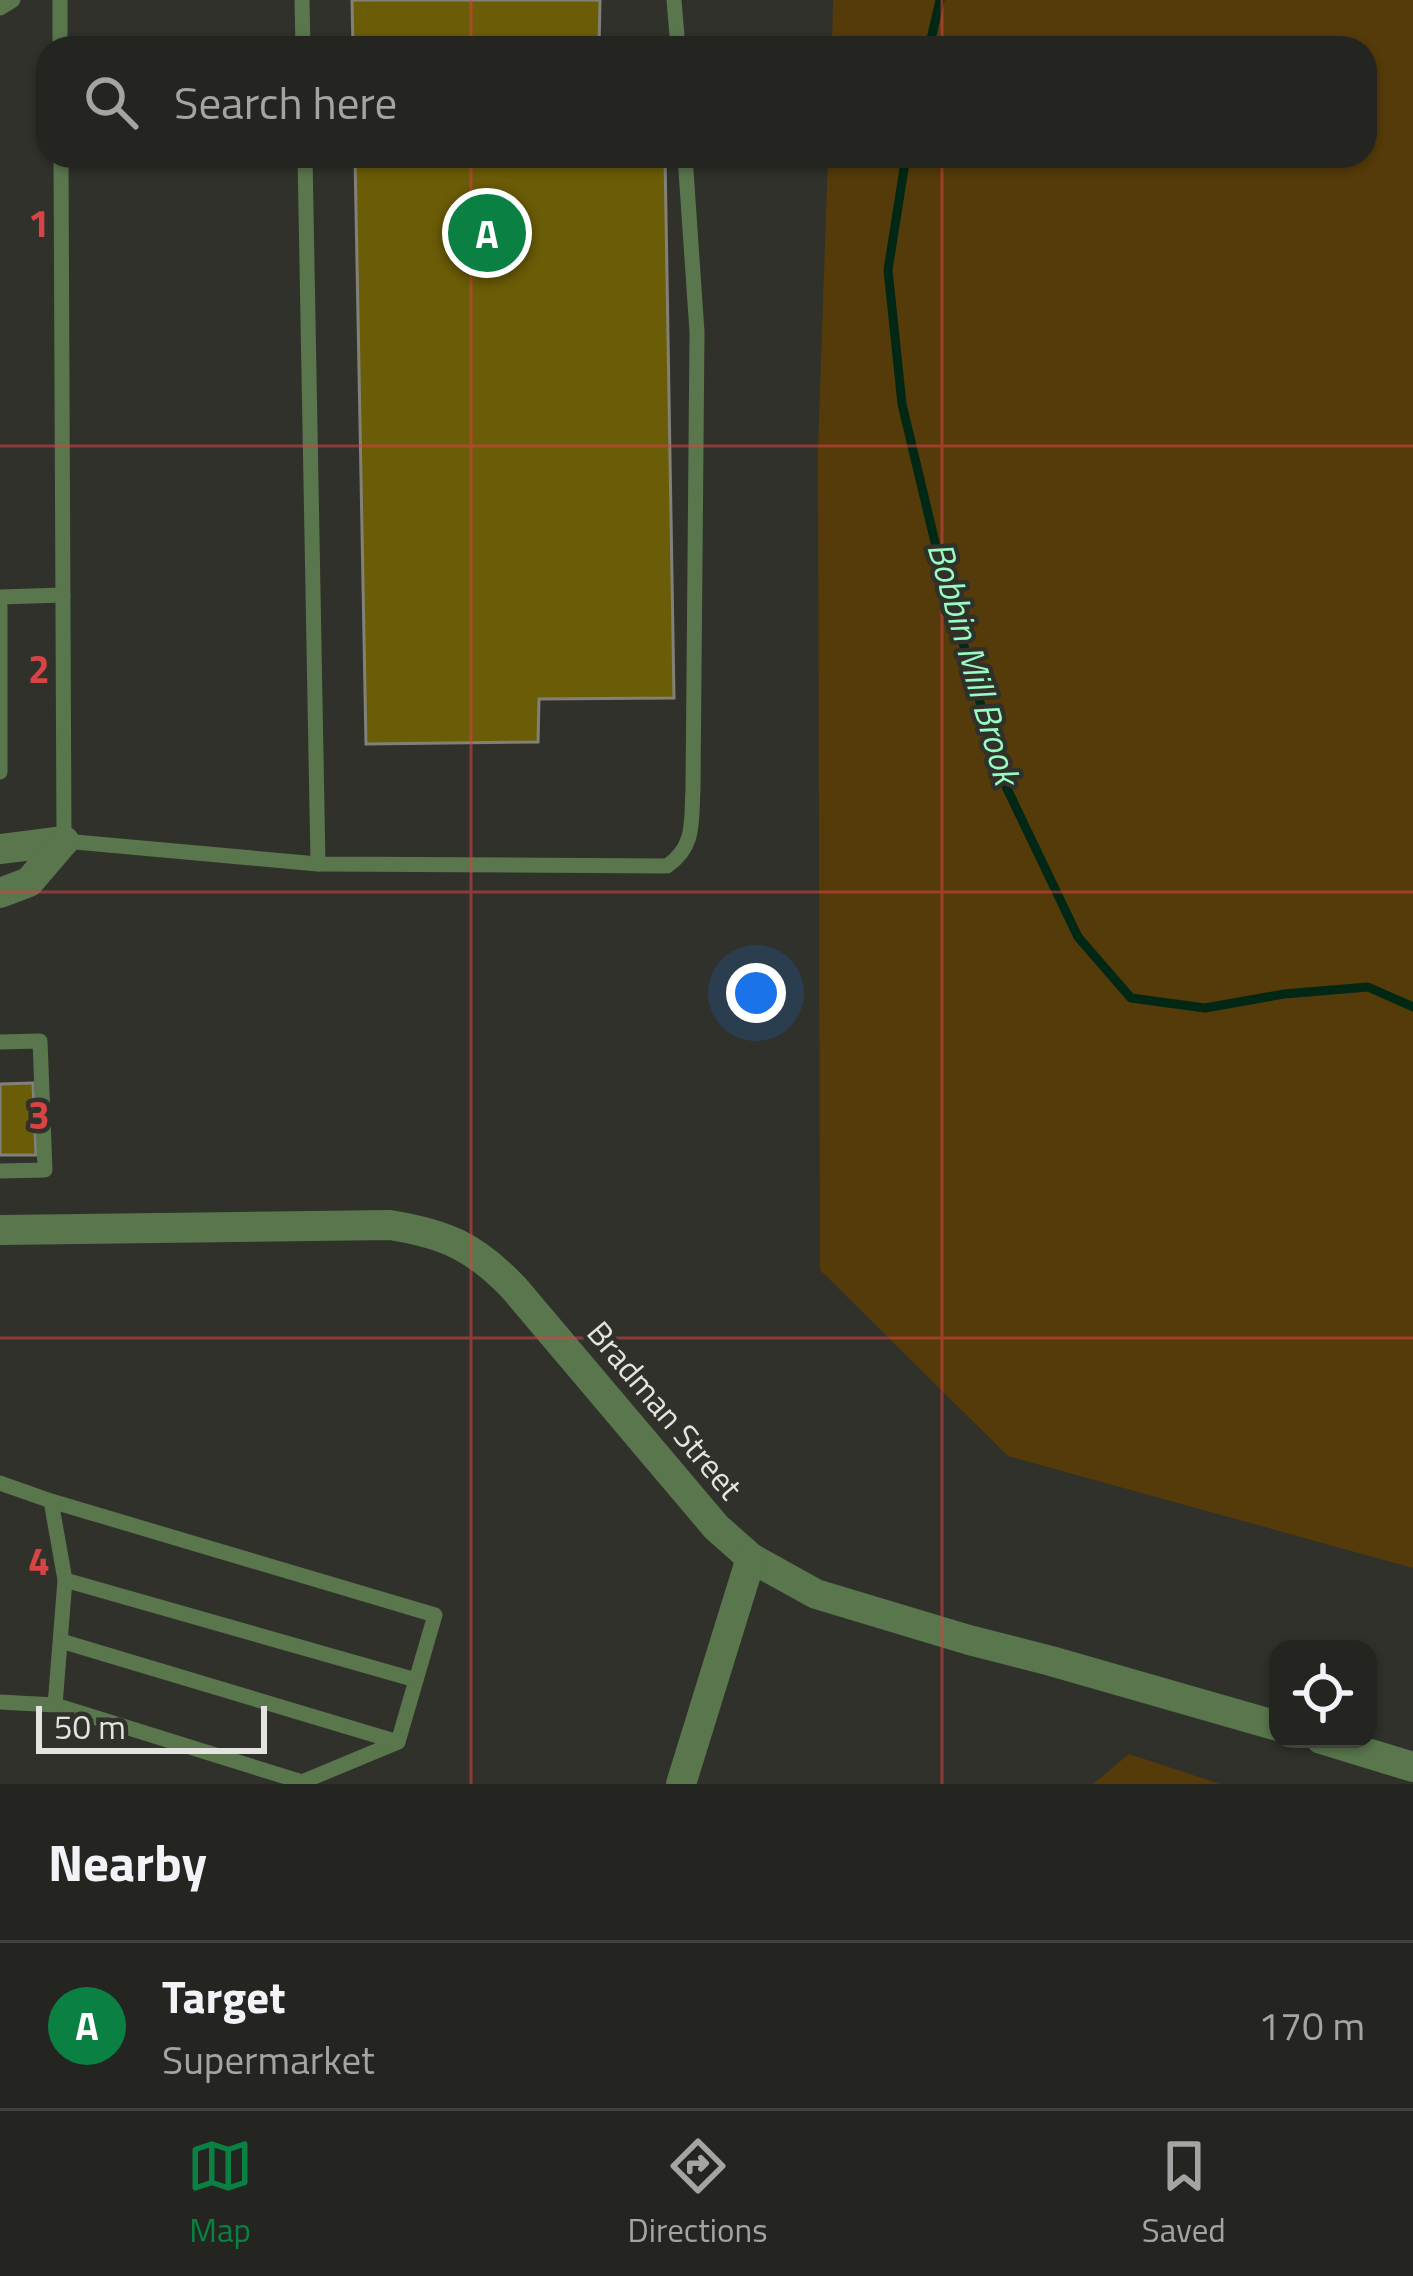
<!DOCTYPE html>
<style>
:root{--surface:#242520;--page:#2c2d29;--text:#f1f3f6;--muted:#a3a5a5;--line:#41423e;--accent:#0b8043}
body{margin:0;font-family:"Titillium Web",sans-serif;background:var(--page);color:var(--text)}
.controls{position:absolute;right:36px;bottom:36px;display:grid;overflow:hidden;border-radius:24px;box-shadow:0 3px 9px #0004}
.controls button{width:108px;height:108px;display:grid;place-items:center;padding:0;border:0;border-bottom:3px solid var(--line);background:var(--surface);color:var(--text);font:60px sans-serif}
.scale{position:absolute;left:36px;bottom:30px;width:231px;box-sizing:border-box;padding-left:12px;border:6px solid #e3e4df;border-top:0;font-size:33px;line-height:42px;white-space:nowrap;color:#e3e4df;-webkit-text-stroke:9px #30312b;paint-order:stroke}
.you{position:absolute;left:756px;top:993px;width:42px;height:42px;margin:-30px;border:9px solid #fff;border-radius:50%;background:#1a73e8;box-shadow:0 0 0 18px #1a73e833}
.badge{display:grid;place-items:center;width:78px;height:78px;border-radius:50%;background:var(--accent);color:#fff;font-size:39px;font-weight:700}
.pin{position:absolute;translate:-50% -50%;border:6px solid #fff;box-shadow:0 3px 12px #0006}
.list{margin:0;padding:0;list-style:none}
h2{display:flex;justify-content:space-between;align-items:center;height:156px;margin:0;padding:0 48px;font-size:51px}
h2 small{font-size:39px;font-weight:400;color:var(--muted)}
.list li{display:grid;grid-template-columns:78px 1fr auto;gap:36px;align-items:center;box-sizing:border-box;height:168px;padding:0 48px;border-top:3px solid var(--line)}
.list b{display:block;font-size:45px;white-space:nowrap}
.list p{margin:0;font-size:39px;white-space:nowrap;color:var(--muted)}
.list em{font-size:39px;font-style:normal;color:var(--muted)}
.icon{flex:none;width:66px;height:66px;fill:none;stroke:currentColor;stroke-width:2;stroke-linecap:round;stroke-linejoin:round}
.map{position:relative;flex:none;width:1413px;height:1784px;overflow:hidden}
.search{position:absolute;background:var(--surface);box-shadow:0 3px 9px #0004;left:36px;right:36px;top:36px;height:132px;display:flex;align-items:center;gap:30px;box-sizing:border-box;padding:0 42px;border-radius:36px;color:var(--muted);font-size:45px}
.sheet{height:324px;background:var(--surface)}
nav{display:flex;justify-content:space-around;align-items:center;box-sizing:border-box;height:168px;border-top:3px solid var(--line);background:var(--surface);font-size:33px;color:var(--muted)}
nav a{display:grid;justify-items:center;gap:6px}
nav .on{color:var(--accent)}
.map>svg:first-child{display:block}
.green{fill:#553b09}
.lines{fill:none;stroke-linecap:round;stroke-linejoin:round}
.stream{stroke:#012815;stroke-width:9}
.building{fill:#6b5c07;stroke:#828178;stroke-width:3}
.lane{stroke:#59764d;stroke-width:15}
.street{stroke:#59764d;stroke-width:30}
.grid{fill:none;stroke:#d84443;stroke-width:3;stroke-opacity:0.55}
.labels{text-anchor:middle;stroke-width:9;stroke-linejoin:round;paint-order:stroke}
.street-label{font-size:33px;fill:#e3e4df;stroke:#30312b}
.water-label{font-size:36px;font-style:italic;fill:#98fcc1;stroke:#30312b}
.grid-label{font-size:39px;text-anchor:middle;font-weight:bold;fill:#d84443;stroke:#30312b;stroke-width:9;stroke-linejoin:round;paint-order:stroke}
</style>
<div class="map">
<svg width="1413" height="1784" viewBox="0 0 1413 1784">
<rect width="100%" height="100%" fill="#30312b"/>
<g class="green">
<path d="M833,0H1413V1568L1008,1456L820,1270L818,450L828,156H1365V48H832Z"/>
<path d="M1129,1754L1220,1784H1093Z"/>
</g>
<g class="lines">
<g class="stream">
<path d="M929,48L940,0"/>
<path d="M906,156L888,270L902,404L938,555L1001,776L1078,937L1131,998L1205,1008L1284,994L1368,987L1413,1007"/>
</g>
</g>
<g class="building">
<path d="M352,0H600L599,48H353Z"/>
<path d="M355,156H665L674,698L539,699L538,742L366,744Z"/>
<path d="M33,1083L36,1155H0V1084Z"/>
</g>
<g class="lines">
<g class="lane">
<path d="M60,0V48"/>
<path d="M302,0L303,48"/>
<path d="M674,0L678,48"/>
<path d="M0,8L13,0"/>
<path d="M61,156L64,841L318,864L667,866C696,846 691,821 693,789L697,332L685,156"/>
<path d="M305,156L318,864"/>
<path d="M0,597L63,595"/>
<path d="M0,606V772"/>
<path d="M0,1042L40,1041L45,1170L0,1171"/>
<path d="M0,1483L51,1501L435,1615L398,1742L302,1782L55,1705L65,1580L51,1501"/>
<path d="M65,1580L416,1680"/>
<path d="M61,1641L398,1742"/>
<path d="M0,1702L55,1705"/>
</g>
<g class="street">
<path d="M0,849L64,841"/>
<path d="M0,893L29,882L64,841"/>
<path d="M0,1230L390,1225C446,1234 475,1247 514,1288L716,1527L751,1558L816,1594L969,1640L1051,1661L1278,1726"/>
<path d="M1321,1739L1413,1767"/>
<path d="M681,1784L751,1558"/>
</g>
</g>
<path class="grid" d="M471,0V48M942,0V48M471,156V1784M942,156V1784M0,446H1413M0,892H1413M0,1338H1413"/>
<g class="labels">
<g class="street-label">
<text transform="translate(665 1410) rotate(50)" y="12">Bradman Street</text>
</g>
<g class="water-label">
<text transform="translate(974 663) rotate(74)" y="13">Bobbin Mill Brook</text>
</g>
</g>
<g class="grid-label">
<text x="39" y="237">1</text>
<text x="39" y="683">2</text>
<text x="39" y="1129">3</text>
<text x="39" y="1575">4</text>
</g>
</svg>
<div class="controls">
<button><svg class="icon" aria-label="locate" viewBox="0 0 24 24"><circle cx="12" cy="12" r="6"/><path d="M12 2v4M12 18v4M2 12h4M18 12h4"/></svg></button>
</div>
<div class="scale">50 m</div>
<div class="you"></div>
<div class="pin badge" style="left:487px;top:233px">A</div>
<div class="search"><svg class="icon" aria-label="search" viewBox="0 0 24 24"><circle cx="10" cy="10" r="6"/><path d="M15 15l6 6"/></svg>Search here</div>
</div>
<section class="sheet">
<h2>Nearby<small></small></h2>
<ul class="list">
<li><span class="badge">A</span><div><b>Target</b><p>Supermarket</p></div><em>170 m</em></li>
</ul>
</section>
<nav>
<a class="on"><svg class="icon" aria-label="map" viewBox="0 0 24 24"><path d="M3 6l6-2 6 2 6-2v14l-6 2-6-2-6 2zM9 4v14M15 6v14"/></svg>Map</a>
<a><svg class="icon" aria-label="directions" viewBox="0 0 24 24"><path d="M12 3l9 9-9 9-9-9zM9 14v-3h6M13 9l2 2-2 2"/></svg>Directions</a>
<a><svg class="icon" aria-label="saved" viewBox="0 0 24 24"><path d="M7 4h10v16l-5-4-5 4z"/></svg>Saved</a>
</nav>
